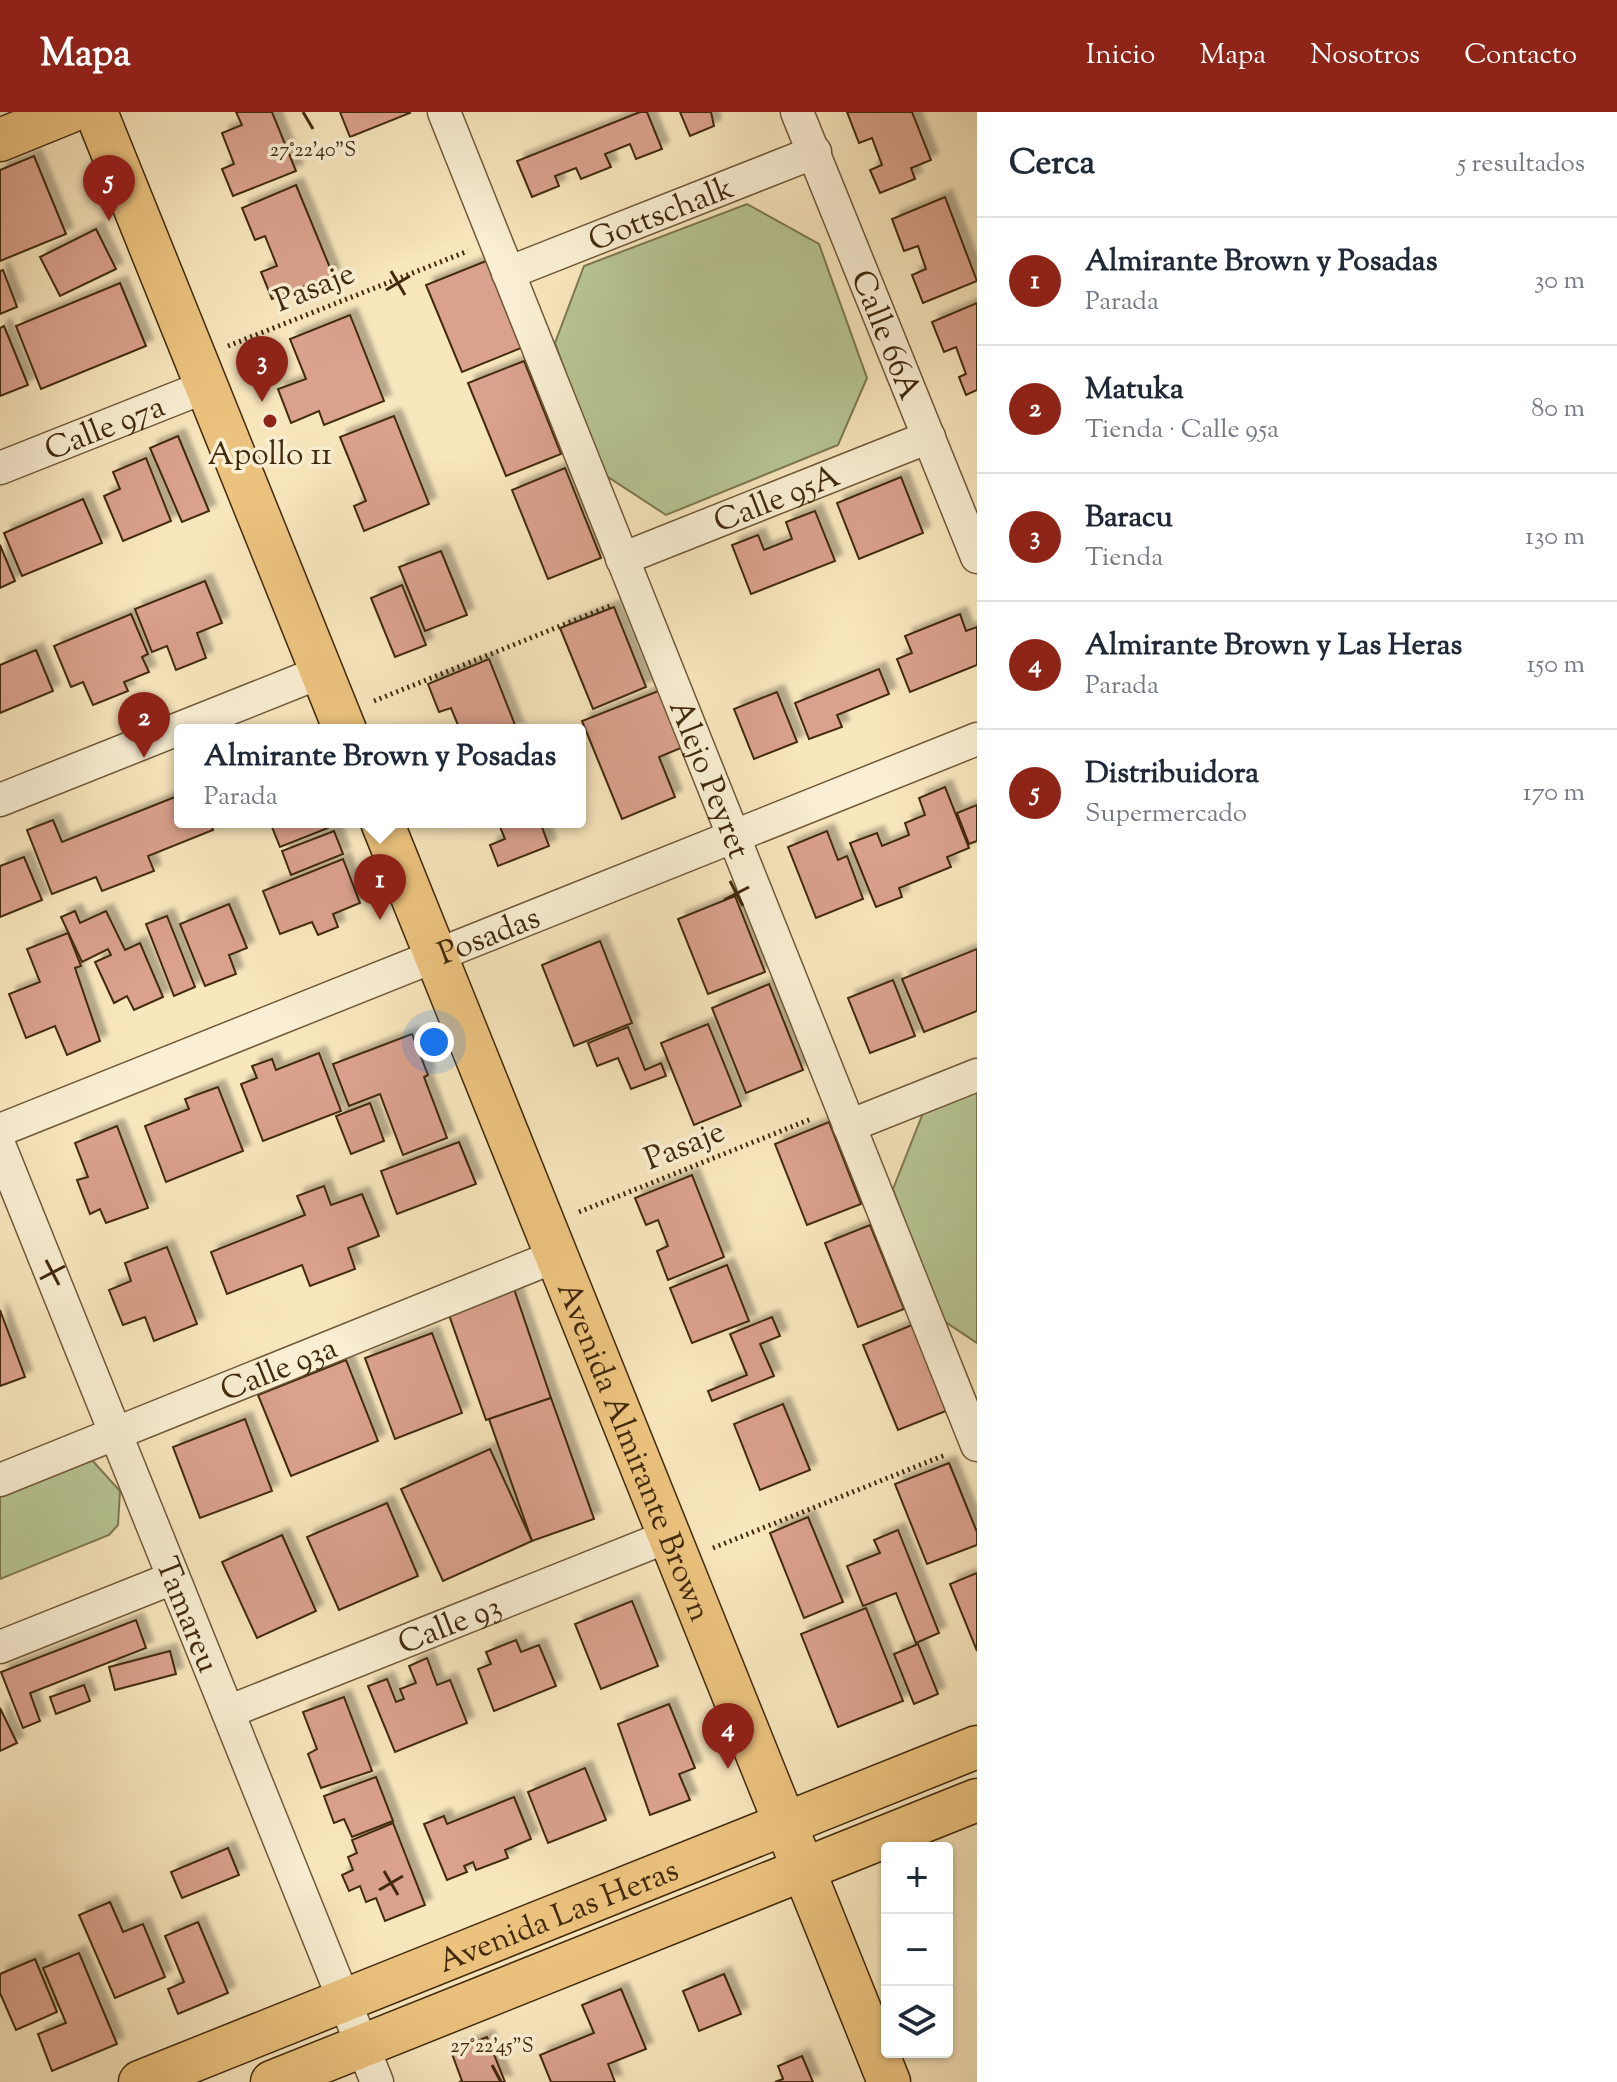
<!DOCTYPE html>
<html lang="es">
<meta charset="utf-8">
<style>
:root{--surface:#fff;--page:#f2f2f3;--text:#1f2937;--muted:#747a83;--line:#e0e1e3;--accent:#8f2418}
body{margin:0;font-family:"Sorts Mill Goudy",serif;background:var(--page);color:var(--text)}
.controls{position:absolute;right:24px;bottom:24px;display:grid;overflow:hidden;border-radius:8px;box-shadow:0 2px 6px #0004}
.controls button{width:72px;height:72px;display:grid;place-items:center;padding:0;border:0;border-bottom:2px solid var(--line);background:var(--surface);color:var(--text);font:40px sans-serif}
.you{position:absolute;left:434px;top:930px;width:28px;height:28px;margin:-20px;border:6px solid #fff;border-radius:50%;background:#1a73e8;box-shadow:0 0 0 12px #1a73e833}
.badge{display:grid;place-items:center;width:52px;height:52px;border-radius:50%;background:var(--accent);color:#fff;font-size:26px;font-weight:700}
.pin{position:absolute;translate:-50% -66px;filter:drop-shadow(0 2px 4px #0008)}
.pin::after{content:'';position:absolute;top:42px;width:28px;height:24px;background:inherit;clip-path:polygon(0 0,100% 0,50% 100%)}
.popup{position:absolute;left:174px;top:612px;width:412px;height:104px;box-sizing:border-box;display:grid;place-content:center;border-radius:8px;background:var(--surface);filter:drop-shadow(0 2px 6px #0005);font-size:26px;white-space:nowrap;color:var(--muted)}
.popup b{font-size:30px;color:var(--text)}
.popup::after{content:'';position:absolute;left:50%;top:100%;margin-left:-16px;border:16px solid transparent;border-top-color:var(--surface)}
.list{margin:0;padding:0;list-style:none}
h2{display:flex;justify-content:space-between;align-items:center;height:104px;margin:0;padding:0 32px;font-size:34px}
h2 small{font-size:26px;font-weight:400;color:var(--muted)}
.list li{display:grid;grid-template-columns:52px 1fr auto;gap:24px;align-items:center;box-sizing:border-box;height:128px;padding:0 32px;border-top:2px solid var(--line)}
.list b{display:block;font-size:30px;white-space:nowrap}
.list p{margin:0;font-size:26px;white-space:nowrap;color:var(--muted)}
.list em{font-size:26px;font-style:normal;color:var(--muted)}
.icon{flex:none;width:44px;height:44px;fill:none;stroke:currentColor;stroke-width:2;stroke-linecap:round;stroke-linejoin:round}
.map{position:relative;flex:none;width:977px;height:1970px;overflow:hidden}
header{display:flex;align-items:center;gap:48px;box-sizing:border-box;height:112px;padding:0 40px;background:var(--accent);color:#fff}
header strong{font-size:38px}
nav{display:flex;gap:44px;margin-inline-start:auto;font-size:28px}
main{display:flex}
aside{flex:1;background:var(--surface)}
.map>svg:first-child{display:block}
.green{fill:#b8c695;stroke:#7d7850;stroke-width:2}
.building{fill:#daa18c;stroke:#422a0c;stroke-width:2;filter:url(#shadow)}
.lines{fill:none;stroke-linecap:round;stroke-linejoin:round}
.minor-casing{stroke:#705938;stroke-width:35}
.major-casing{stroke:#422a0c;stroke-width:45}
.path{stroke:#422a0c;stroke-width:5;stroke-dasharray:2 4;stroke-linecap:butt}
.minor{stroke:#faefd4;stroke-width:32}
.major{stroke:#ecc37e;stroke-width:42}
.ticks{fill:none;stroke:#422a0c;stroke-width:3}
.poi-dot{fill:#8f2418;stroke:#faefd4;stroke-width:3}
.labels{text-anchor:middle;stroke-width:7;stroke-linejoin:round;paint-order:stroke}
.street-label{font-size:32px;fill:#422a0c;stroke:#faefd4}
.poi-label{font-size:32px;fill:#422a0c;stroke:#faefd4}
.ticks-label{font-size:20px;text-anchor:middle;fill:#422a0c;stroke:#faefd4;stroke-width:7;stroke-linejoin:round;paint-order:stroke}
</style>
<header>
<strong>Mapa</strong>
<nav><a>Inicio</a><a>Mapa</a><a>Nosotros</a><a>Contacto</a></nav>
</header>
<main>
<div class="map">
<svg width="977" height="1970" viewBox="0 0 977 1970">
<defs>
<filter id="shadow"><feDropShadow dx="7" dy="-7" stdDeviation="2" flood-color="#0004"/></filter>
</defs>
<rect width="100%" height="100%" fill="#f8e6bd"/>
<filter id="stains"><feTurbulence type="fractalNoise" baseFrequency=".0025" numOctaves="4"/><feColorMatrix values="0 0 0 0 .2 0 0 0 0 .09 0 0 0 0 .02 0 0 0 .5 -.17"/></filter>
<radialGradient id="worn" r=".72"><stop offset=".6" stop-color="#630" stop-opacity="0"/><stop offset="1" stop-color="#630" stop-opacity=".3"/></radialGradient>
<g class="green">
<path d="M747,92L819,132L867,266L838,333L666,403L602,361L555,231L584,154Z"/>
<path d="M977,980V1231L941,1207L893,1077L923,1001Z"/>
<path d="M91,1347L120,1379L118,1413L109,1423L0,1467V1381Z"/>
</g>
<g class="building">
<path d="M236,0H272L296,59L233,84L222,57L234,52L222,21L242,13Z"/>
<path d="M340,0H409L410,1L350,25Z"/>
<path d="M640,0H647L662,37L636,47L630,32L605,42L611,55L581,67L576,56L555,64L559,74L532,85L517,49Z"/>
<path d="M680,0H711L714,14L690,24Z"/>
<path d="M847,0H912L931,48L911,56L915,67L880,81L870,58L882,53L872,26L859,31Z"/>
<path d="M34,44L66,122L0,149V58Z"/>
<path d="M296,73L333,163L272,187L261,160L277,154L265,124L255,128L242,96Z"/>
<path d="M945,85L977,169L923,191L912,163L926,157L918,134L904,139L892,107Z"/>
<path d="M96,117L116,157L60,184L40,145Z"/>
<path d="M486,149L521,236L462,260L426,173Z"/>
<path d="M3,158L17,195L0,202V159Z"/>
<path d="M120,171L146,234L41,277L16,214Z"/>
<path d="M977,191V278L966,283L959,265L966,262L956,235L944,240L932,210Z"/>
<path d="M350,203L384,289L324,313L319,299L291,311L278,277L306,267L290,227Z"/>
<path d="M4,214L28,273L0,284V216Z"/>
<path d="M524,249L561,342L506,364L468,271Z"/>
<path d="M394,304L429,392L364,419L354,394L366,389L340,325Z"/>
<path d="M178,324L209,399L182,410L150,336Z"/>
<path d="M146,346L171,409L123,429L104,384L120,377L113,360Z"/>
<path d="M565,356L601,446L548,467L512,378Z"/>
<path d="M901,365L923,421L859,447L837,391Z"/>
<path d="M83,387L102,431L22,464L4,421Z"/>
<path d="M815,399L835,449L751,482L732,433L758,423L764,438L792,427L786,410Z"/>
<path d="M0,433L15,469L0,476Z"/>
<path d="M441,439L467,503L425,519L399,455Z"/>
<path d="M205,469L222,511L197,521L206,546L176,558L167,534L152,540L135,497Z"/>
<path d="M402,473L426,533L395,545L371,486Z"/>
<path d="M614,495L646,575L593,597L560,516Z"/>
<path d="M131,502L148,542L142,545L149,560L124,570L128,579L93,593L83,570L71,575L54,534Z"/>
<path d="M960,502L966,519L977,515V553L910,580L897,547L912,541L905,524Z"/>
<path d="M36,538L53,579L0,601V553Z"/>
<path d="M489,547L517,618H460L451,596L439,600L428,572Z"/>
<path d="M879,557L889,582L837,603L842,615L809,627L795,591Z"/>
<path d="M666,576L688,633L659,645L675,685L622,707L582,609Z"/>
<path d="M777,580L797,630L754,647L734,597Z"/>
<path d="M945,675L969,736L947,745L951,755L899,776L902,785L876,795L850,731L877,721L882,734L909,723L905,711L925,703L919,686Z"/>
<path d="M180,683V710H210L213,718L148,744L154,759L102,779L96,765L52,782L27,718L53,708L62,730Z"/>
<path d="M977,693V729L969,732L957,701Z"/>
<path d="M270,710H326L328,716L280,735Z"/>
<path d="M498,710H540L549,734L498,754L490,733L505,727Z"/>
<path d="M334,719L343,742L291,763L282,739Z"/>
<path d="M827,719L838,748L847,744L863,787L816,806L788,735Z"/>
<path d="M24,745L42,788L0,805V754Z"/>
<path d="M343,747L360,791L333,802L338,815L318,823L312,810L280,822L263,779Z"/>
<path d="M735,784L765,860L708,882L678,807Z"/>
<path d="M229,792L247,836L229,843L236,862L205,874L180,812Z"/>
<path d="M75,799L80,811L106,799L125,838L140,831L163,885L134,898L127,884L114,891L95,850L111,843L108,837L82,850L61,805Z"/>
<path d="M167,804L195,875L174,884L146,812Z"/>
<path d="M68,821L81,854L75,856L100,929L67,943L55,914L26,926L9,882L40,870L27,837Z"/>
<path d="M600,829L632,911L574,934L542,853Z"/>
<path d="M977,837V899L924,920L902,867Z"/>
<path d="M893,868L915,924L870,941L848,886Z"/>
<path d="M769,872L803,958L746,981L712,896Z"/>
<path d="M708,912L741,994L694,1013L661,931Z"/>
<path d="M628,915L645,958L661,951L666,964L631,977L618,946L597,954L588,931Z"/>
<path d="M412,922L428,963L424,965L447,1026L403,1043L380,982L349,994L333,952Z"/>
<path d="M319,941L341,999L263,1029L241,972L257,966L252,954L272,947L276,958Z"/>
<path d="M218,975L243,1039L166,1070L145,1014L189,997L185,987Z"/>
<path d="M370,991L384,1029L351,1042L336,1004Z"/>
<path d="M829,1010L861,1092L807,1113L775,1032Z"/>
<path d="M117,1014L148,1096L106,1111L100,1097L90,1102L77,1068L88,1065L75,1031Z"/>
<path d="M459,1030L476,1072L397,1102L381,1059Z"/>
<path d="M692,1063L724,1145L668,1168L657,1139L668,1134L658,1108L646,1113L635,1086Z"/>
<path d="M324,1074L331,1093L362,1082L379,1124L348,1136L355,1157L310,1174L302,1153L227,1182L211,1140L305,1103L297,1084Z"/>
<path d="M870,1113L904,1197L858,1215L825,1131Z"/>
<path d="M167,1135L197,1212L154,1229L145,1205L123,1213L109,1178L131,1169L125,1151Z"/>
<path d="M727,1153L749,1209L692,1231L670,1176Z"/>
<path d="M514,1177L551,1286L486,1308L448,1200Z"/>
<path d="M0,1198L25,1265L0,1274Z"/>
<path d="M772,1205L780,1224L760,1232L774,1264L712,1289L708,1279L747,1263L730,1222Z"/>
<path d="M912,1213L946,1299L898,1318L863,1233Z"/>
<path d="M432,1221L462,1301L395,1327L365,1246Z"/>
<path d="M346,1248L378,1329L291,1364L258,1283Z"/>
<path d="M551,1286L594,1407L532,1429L489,1307Z"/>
<path d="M783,1292L810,1358L760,1378L734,1312Z"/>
<path d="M245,1307L272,1379L200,1406L173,1335Z"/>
<path d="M490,1337L532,1429L443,1469L401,1377Z"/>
<path d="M949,1351L977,1420V1433L927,1452L895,1372Z"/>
<path d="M387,1391L418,1464L339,1498L307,1425Z"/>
<path d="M808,1405L843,1490L804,1506L770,1421Z"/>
<path d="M898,1418L939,1521L916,1531L896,1481L863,1494L847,1454L880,1441L874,1428Z"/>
<path d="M282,1423L316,1499L257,1526L222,1450Z"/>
<path d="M977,1461V1539L950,1472Z"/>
<path d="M632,1489L658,1554L601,1577L575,1512Z"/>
<path d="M866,1496L903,1589L838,1615L801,1522Z"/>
<path d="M136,1508L146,1536L30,1581L40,1609L23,1616L1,1560Z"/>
<path d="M516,1528L521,1540L539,1533L556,1574L494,1599L478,1557L491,1552L486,1540Z"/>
<path d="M918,1532L938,1582L914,1592L894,1542Z"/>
<path d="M170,1539L176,1562L115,1578L109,1555Z"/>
<path d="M427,1546L437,1573L450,1568L467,1611L395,1640L368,1574L387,1567L396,1590L404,1587L400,1577L416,1571L409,1554Z"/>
<path d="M84,1573L90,1589L56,1602L50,1585Z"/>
<path d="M344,1585L372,1659L321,1676L308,1642L317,1637L303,1600Z"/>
<path d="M669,1592L695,1656L679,1662L690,1688L650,1703L618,1612Z"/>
<path d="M0,1596L17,1631L0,1639Z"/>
<path d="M585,1656L606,1708L548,1731L528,1680Z"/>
<path d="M376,1665L393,1709L352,1725L344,1707L334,1711L324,1684Z"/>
<path d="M514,1685L531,1727L505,1738L508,1746L476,1758L473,1750L464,1754L467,1760L447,1768L424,1712L444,1704L447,1712Z"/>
<path d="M393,1711L425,1793L385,1809L376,1786L366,1790L360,1774L349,1779L342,1763L353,1758L348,1745L357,1741L352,1728Z"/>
<path d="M228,1736L239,1763L182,1786L171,1760Z"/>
<path d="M110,1790L123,1820L143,1812L165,1865L115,1886L79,1803Z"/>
<path d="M198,1810L228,1881L178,1902L168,1877L184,1870L165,1824Z"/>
<path d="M79,1841L117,1932L52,1959L38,1922L66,1911L43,1856Z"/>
<path d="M35,1847L57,1900L16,1918L0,1881V1862Z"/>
<path d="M724,1862L741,1902L699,1919L683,1879Z"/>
<path d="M621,1877L646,1937L608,1952L615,1970H551L540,1943L594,1921L582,1893Z"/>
<path d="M487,1925L505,1970H459L462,1969L451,1939Z"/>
<path d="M802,1944L813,1970H775L783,1967L778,1954Z"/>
</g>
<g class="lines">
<defs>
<g id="minor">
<path id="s1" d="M444,0L977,1333"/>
<path id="s2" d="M797,0L977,445"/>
<path id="s3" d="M508,161L815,40"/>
<path id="s4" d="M0,356L207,274"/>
<path id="s5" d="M622,447L929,325"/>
<path d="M0,688L321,560"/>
<path d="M849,1014L977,963"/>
<path id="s6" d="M0,1018L977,627"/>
<path id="s7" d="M0,1035L377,1970"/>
<path id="s8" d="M0,1368L556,1144"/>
<path d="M0,1535L173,1466"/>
<path id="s9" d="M228,1600L669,1424"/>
</g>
<g id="major">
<path d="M96,0L345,618"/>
<path d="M0,28L69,0"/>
<path id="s10" d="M382,710L889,1970"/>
<path id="s11" d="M140,1970L977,1635"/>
<path d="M272,1970L977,1688"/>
</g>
</defs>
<use href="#minor" class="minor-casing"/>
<use href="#major" class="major-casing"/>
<g class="path">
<path d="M228,234L468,139"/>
<path d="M374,589L610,494"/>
<path d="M579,1100L811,1007"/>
<path d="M713,1436L945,1343"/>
</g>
<use href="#minor" class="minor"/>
<use href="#major" class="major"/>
</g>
<path class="ticks" d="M303,0L313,17M391,159L405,183M386,178L410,164M730,769L743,794M724,788L749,775M46,1148L59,1173M40,1167L65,1154M384,1759L398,1783M379,1778L403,1764M492,1953L501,1970"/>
<circle class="poi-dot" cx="270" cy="309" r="8"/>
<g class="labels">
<g class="street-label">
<text dy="11" stroke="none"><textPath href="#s3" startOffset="164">Gottschalk</textPath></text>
<text transform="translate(314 174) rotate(-22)" y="11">Pasaje</text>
<text dy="11" stroke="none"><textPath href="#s2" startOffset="240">Calle 66A</textPath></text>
<text dy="11" stroke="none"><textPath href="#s4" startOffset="112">Calle 97a</textPath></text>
<text dy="11" stroke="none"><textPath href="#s5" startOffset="166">Calle 95A</textPath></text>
<text dy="11" stroke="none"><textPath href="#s1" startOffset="718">Alejo Peyret</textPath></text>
<text dy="11" stroke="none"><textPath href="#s6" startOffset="526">Posadas</textPath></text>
<text transform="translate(684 1032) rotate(-22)" y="11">Pasaje</text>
<text dy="11" stroke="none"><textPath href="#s8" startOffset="300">Calle 93a</textPath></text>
<text dy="11" stroke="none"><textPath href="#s10" startOffset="678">Avenida Almirante Brown</textPath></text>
<text dy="11" stroke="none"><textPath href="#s7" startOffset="504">Tamareu</textPath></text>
<text dy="11" stroke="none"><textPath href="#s9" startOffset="238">Calle 93</textPath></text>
<text dy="11" stroke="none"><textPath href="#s11" startOffset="450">Avenida Las Heras</textPath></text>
</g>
<g class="poi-label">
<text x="270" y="352">Apollo 11</text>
</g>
</g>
<g class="ticks-label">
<text x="313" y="44">27°22'40"S</text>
<text x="492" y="1940">27°22'45"S</text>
</g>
<rect width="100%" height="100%" filter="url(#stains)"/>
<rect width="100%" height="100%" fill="url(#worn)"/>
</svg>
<div class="controls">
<button>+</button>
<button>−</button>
<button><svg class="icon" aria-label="layers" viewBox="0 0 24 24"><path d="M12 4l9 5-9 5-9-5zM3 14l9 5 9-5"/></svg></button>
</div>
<div class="you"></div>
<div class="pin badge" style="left:380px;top:808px">1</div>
<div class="popup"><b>Almirante Brown y Posadas</b>Parada</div>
<div class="pin badge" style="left:144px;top:646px">2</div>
<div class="pin badge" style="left:262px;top:290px">3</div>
<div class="pin badge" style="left:728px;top:1657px">4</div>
<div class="pin badge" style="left:109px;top:109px">5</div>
</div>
<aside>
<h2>Cerca<small>5 resultados</small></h2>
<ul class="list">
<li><span class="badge">1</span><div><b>Almirante Brown y Posadas</b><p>Parada</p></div><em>30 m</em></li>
<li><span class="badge">2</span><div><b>Matuka</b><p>Tienda · Calle 95a</p></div><em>80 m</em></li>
<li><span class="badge">3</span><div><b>Baracu</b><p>Tienda</p></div><em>130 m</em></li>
<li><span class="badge">4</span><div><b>Almirante Brown y Las Heras</b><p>Parada</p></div><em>150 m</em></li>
<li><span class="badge">5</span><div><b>Distribuidora</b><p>Supermercado</p></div><em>170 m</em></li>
</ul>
</aside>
</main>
